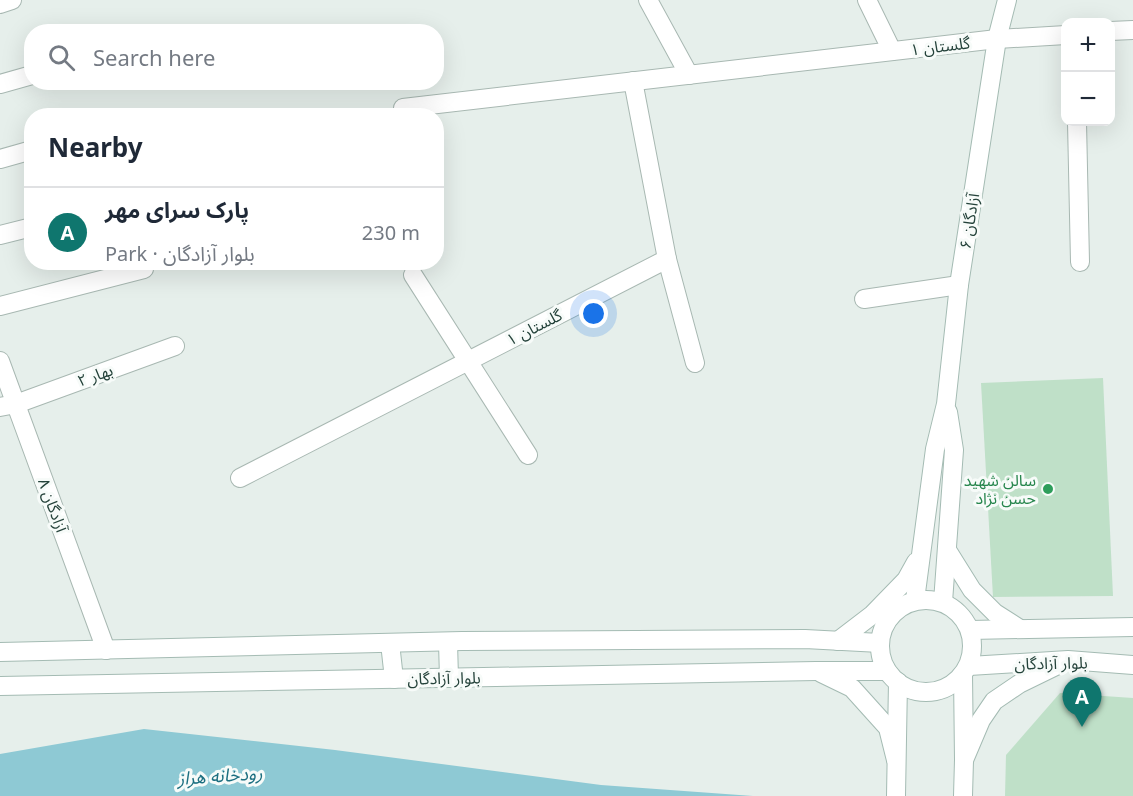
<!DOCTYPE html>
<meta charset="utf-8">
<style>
:root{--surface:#fff;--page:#f2f2f3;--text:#1f2937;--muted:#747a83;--line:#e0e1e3;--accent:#0f766e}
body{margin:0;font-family:"Noto Sans","Noto Sans Arabic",sans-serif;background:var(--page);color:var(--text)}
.controls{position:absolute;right:18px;top:18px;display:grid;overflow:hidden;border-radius:12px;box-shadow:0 6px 24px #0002}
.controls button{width:54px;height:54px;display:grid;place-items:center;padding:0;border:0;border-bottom:2px solid var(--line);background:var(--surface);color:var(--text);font:30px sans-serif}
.you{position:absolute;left:594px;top:314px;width:21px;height:21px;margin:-15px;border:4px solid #fff;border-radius:50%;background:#1a73e8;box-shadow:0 0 0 9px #1a73e833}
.badge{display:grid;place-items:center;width:39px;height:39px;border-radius:50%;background:var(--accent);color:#fff;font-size:20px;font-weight:700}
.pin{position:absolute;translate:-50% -50px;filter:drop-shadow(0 2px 3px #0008)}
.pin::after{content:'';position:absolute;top:32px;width:21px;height:18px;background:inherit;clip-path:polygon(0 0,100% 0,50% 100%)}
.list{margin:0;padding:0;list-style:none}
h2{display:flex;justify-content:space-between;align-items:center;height:78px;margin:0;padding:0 24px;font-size:26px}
h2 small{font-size:20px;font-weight:400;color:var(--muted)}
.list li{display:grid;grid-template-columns:39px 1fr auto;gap:18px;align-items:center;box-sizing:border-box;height:84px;padding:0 24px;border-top:2px solid var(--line)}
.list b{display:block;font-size:22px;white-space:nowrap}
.list p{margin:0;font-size:20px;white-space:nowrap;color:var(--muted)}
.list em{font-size:20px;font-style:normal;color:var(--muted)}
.icon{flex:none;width:33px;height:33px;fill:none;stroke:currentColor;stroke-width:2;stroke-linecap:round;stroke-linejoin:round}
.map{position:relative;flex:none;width:1133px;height:796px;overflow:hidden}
.search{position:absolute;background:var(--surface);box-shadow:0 6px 24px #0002;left:24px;top:24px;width:420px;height:66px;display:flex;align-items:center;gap:15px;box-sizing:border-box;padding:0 21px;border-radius:24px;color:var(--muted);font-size:22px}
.panel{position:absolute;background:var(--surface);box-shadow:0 6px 24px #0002;left:24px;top:108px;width:420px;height:162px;border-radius:24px}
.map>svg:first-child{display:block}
.green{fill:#bfe0c8}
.water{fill:#8ec9d4}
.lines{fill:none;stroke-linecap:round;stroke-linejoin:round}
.street-casing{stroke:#a8b8b2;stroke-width:20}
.secondary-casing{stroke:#a4bbb3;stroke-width:20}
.street{stroke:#fff;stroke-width:18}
.secondary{stroke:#fff;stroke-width:18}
.leisure-dot{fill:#2e9e5b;stroke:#f7fbf9;stroke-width:2}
.labels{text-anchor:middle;stroke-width:6;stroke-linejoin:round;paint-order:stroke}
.street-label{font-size:16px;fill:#24423a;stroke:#f7fbf9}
.leisure-label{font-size:16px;fill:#27864d;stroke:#f7fbf9;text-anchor:end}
.water-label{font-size:18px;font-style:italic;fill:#1c6f80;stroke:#f7fbf9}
</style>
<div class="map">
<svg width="1133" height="796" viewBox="0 0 1133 796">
<rect width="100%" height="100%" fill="#e6efeb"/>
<g class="green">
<path d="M1103,378L1113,596L993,597L981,383Z"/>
<path d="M1060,693L1133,698V796H1005L1006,755Z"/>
</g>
<path class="water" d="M144,729L335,750L601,785L753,796H0V754Z"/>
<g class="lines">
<defs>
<g id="street">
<path d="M648,0L689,75"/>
<path d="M867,0L892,51"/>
<path d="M0,4L12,0"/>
<path d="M1110,31L1133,30"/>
<path d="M0,84L32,75"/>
<path d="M403,108L997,39L1066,35"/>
<path d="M1077,122L1080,262"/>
<path d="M0,159L32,150"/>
<path d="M0,235L32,227"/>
<path d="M667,259L695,363"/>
<path d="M413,275L528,455"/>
<path d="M864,299L959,285"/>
<path d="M0,306L144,269"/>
<path d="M0,361L106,650"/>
<path d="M0,407L16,404L175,346"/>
<path d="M240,478L667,259L633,81"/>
</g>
<g id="secondary">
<path d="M947,550L972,590L995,613L1020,629"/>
<circle cx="926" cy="646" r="46"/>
<path d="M915,600L935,449L946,404L959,285L997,39L1007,0"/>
<path d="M943,602L954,450L948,412"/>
<path d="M970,630L1133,627"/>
<path d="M838,641L872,615L906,580L916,562"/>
<path d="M448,642L449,678"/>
<path d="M390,643L394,679"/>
<path d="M0,652L462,641L805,639L880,643"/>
<path d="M969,666L1068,660L1133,665"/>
<path d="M821,673L852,688L888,728L896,760"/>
<path d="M0,686L816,671H887"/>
<path d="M964,760L981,720L994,701L1019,684L1060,664"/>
<path d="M896,796L898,682"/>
<path d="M963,796L964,760L963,674"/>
</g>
</defs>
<use href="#street" class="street-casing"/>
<use href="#secondary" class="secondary-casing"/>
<use href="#street" class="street"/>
<use href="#secondary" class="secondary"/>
</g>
<circle class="leisure-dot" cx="1048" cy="489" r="6"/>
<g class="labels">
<g class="street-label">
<text transform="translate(940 46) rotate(-7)" y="6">گلستان ۱</text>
<text transform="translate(969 221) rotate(-81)" y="6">آزادگان ۶</text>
<text transform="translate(534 327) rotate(-27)" y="6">گلستان ۱</text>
<text transform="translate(95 375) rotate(-20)" y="6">بهار ۲</text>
<text transform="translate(53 505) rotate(70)" y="6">آزادگان ۸</text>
<text transform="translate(1051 663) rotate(-1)" y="6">بلوار آزادگان</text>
<text transform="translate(444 678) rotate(-1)" y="6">بلوار آزادگان</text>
</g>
<g class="leisure-label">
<text x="1036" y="486">سالن شهید<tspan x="1036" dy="18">حسن نژاد</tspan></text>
</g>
<g class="water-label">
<text transform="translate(220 776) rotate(-4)" y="6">رودخانه هراز</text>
</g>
</g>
</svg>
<div class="controls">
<button>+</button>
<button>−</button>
</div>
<div class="you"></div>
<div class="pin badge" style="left:1082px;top:727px">A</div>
<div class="search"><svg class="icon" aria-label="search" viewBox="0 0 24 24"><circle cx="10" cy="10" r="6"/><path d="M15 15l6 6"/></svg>Search here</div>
<section class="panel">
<h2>Nearby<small></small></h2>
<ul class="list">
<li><span class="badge">A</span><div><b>پارک سرای مهر</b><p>Park · بلوار آزادگان</p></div><em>230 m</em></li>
</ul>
</section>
</div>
